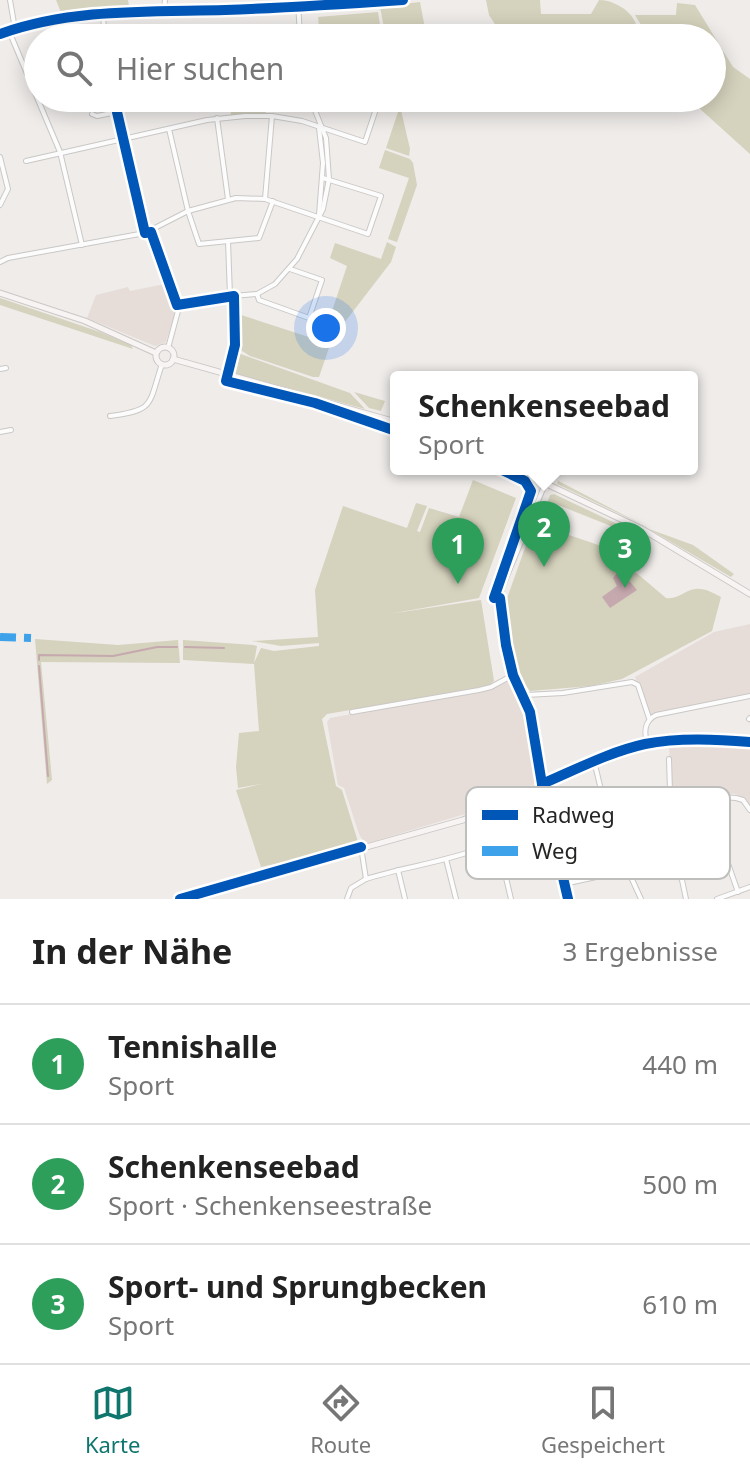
<!DOCTYPE html>
<html lang="de">
<meta charset="utf-8">
<style>
:root{--surface:#fff;--page:#f2f2f2;--text:#222;--muted:#767676;--line:#e0e0e0;--accent:#0f766e}
body{margin:0;font-family:"Noto Sans",sans-serif;background:var(--page);color:var(--text)}
.you{position:absolute;left:326px;top:328px;width:28px;height:28px;margin:-20px;border:6px solid #fff;border-radius:50%;background:#1a73e8;box-shadow:0 0 0 12px #1a73e833}
.badge{display:grid;place-items:center;width:52px;height:52px;border-radius:50%;background:var(--accent);color:#fff;font-size:26px;font-weight:700}
.pin{position:absolute;translate:-50% -66px;filter:drop-shadow(0 2px 4px #0008)}
.pin::after{content:'';position:absolute;top:42px;width:28px;height:24px;background:inherit;clip-path:polygon(0 0,100% 0,50% 100%)}
.popup{position:absolute;left:390px;top:371px;width:308px;height:104px;box-sizing:border-box;display:grid;place-content:center;border-radius:8px;background:var(--surface);filter:drop-shadow(0 2px 6px #0005);font-size:26px;white-space:nowrap;color:var(--muted)}
.popup b{font-size:30px;color:var(--text)}
.popup::after{content:'';position:absolute;left:50%;top:100%;margin-left:-16px;border:16px solid transparent;border-top-color:var(--surface)}
.list{margin:0;padding:0;list-style:none}
h2{display:flex;justify-content:space-between;align-items:center;height:104px;margin:0;padding:0 32px;font-size:34px}
h2 small{font-size:26px;font-weight:400;color:var(--muted)}
.list li{display:grid;grid-template-columns:52px 1fr auto;gap:24px;align-items:center;box-sizing:border-box;height:120px;padding:0 32px;border-top:2px solid var(--line)}
.list b{display:block;font-size:30px;white-space:nowrap}
.list p{margin:0;font-size:26px;white-space:nowrap;color:var(--muted)}
.list em{font-size:26px;font-style:normal;color:var(--muted)}
.icon{flex:none;width:44px;height:44px;fill:none;stroke:currentColor;stroke-width:2;stroke-linecap:round;stroke-linejoin:round}
.map{position:relative;flex:none;width:750px;height:899px;overflow:hidden}
.search{position:absolute;background:var(--surface);box-shadow:0 4px 20px #0003;left:24px;right:24px;top:24px;height:88px;display:flex;align-items:center;gap:20px;box-sizing:border-box;padding:0 28px;border-radius:44px;color:var(--muted);font-size:30px}
.sheet{height:464px;background:var(--surface)}
nav{display:flex;justify-content:space-around;align-items:center;box-sizing:border-box;height:112px;border-top:2px solid var(--line);background:var(--surface);font-size:22px;color:var(--muted)}
nav a{display:grid;justify-items:center;gap:4px}
nav .on{color:var(--accent)}
.map>svg:first-child{display:block}
.built{fill:#e6ddd8}
.green{fill:#d5d2bd}
.water{fill:#c6a9af}
.lines{fill:none;stroke-linecap:round;stroke-linejoin:round}
.stream{stroke:#c6a9af;stroke-width:2}
.street-casing{stroke:#cac8c6;stroke-width:6}
.secondary-casing{stroke:#cac8c6;stroke-width:7}
.street{stroke:#fdfcfc;stroke-width:4}
.secondary{stroke:#f8f4f3;stroke-width:5}
.quiet{stroke:#3ea2ea;stroke-width:8;stroke-dasharray:16 8;stroke-linecap:butt}
.cycleway-casing{stroke:#fff;stroke-width:15}
.cycleway{stroke:#0057b8;stroke-width:10}
.key{fill:#fff;stroke:#bebebd;stroke-width:2}
.key-label{font-size:22px;fill:#272523}
</style>
<div class="map">
<svg width="750" height="899" viewBox="0 0 750 899">
<rect width="100%" height="100%" fill="#efecea"/>
<g class="built">
<path d="M165,284L175,314L166,342L155,346L87,318L96,295L128,287L130,291Z"/>
<path d="M750,624V696L649,718L635,677L714,632Z"/>
<path d="M510,680L524,703L537,783L465,814L365,844L359,834L344,788L338,785L327,722L330,718L481,690Z"/>
<path d="M704,743L750,745V808L745,799L736,794L671,788L669,745Z"/>
</g>
<g class="green">
<path d="M56,0H128L129,6H142V9L62,15Z"/>
<path d="M486,0H540L541,14H591L599,0C617,0 643,17 636,38H607L599,27L561,38H480L500,32L489,15Z"/>
<path d="M420,2L426,34L407,38H386L380,7Z"/>
<path d="M677,3L695,5L733,67L750,79V154L688,98H712V38H640L643,28L635,15H676Z"/>
<path d="M378,12L382,38H320L318,17Z"/>
<path d="M230,98H264L266,115H231Z"/>
<path d="M400,106L410,149L409,156L386,148Z"/>
<path d="M385,150L410,159L413,163L417,185L397,242L388,239L409,178L379,168Z"/>
<path d="M387,242L396,247L391,262L341,327L328,323L347,266L330,258L335,243L381,259Z"/>
<path d="M0,298L100,332L131,345L133,349L0,305Z"/>
<path d="M235,313L321,341L327,326L339,332L331,342L319,377H313L250,356L236,347Z"/>
<path d="M235,352L350,393L365,409L229,372Z"/>
<path d="M354,392L385,401L381,411L369,408Z"/>
<path d="M547,475L641,524L557,484L558,481Z"/>
<path d="M473,480L516,498L479,598L389,614L481,600L494,681L488,686L327,714L322,719L336,786L342,790L359,845L261,867L236,790L261,784L238,788L236,767L239,733L259,731L254,664L183,660V640L253,645L257,646L254,663L261,648L274,651L319,646V643L281,646L252,641L318,637L315,590L343,506L407,528L416,503L427,506L417,531L420,532L429,508L459,517Z"/>
<path d="M554,494L634,532L631,534L548,501L550,495Z"/>
<path d="M534,523L607,548L666,598C680,600 687,587 700,589C707,589 715,594 721,597L712,631L622,679L591,686L530,691L517,674L505,604Z"/>
<path d="M649,529L693,545L734,574L731,577Z"/>
<path d="M35,639L118,645L178,640L180,663L41,662L52,780L47,784Z"/>
</g>
<path class="water" d="M620,570L637,590L610,608L602,597L617,586L613,578Z"/>
<g class="lines">
<g class="stream">
<path d="M185,647L224,648"/>
<path d="M39,660V655L113,656L157,647H177"/>
<path d="M39,666L48,776"/>
</g>
<defs>
<g id="street">
<path d="M10,0L15,29"/>
<path d="M298,0L300,38"/>
<path d="M164,11L165,0"/>
<path d="M102,13L106,38"/>
<path d="M9,31L60,152L82,245"/>
<path d="M0,34C72,8 150,12 225,10C284,8 344,4 403,0"/>
<path d="M209,38L214,36L300,34"/>
<path d="M119,98L117,112L145,233"/>
<path d="M118,108L160,102L166,105"/>
<path d="M92,114L97,116L117,112"/>
<path d="M217,118L228,199"/>
<path d="M169,129L188,211L199,244L259,238L273,201"/>
<path d="M0,157L8,189L0,205"/>
<path d="M26,161L207,120L245,116H272L302,121L365,142L378,103L365,98"/>
<path d="M265,199L272,116"/>
<path d="M319,215L323,163L319,128"/>
<path d="M151,232L178,311L168,348"/>
<path d="M228,241L230,296"/>
<path d="M0,262L8,258L145,233L188,211L236,198L265,199L368,234L381,196L323,178"/>
<path d="M257,294L259,300L309,318L322,280L290,269"/>
<path d="M177,305L210,298L257,294L275,284L297,259L323,209L329,179L326,138L310,98"/>
<path d="M0,369L6,368"/>
<path d="M110,416C155,410 148,406 162,364"/>
<path d="M0,432L11,430"/>
<path d="M545,484L502,588L499,605L506,645L513,675L530,712L544,796L568,899"/>
<path d="M526,695L563,693L632,682L638,685L649,718"/>
<path d="M352,712L479,690L491,687L513,675"/>
<path d="M749,719L750,718"/>
<path d="M647,744C644,732 644,721 656,715L750,696"/>
<path d="M669,759L670,791"/>
<path d="M596,769L607,815"/>
<path d="M690,794L720,841L738,892"/>
<path d="M578,803L586,837"/>
<path d="M610,831L641,899"/>
<path d="M497,840L511,899"/>
<path d="M361,847L366,879"/>
<path d="M555,848L610,831L652,837L669,856L682,880L686,899"/>
<path d="M446,859L456,899"/>
<path d="M398,870L405,899"/>
<path d="M564,884L628,870"/>
<path d="M347,899L351,888L366,879C401,868 438,863 472,851C517,834 555,806 602,797C647,787 691,794 736,798L743,800L750,810"/>
<path d="M717,899L750,887"/>
</g>
<g id="secondary">
<path d="M0,293L85,321L156,353"/>
<circle cx="165" cy="356" r="9"/>
<path d="M173,359L396,422"/>
<path d="M515,469L642,529L750,594"/>
<path d="M180,899L463,820L619,752L647,744L717,740L750,742"/>
</g>
</defs>
<use href="#street" class="street-casing"/>
<use href="#secondary" class="secondary-casing"/>
<use href="#street" class="street"/>
<use href="#secondary" class="secondary"/>
<path class="quiet" d="M0,637L31,638"/>
<defs>
<g id="cycleway">
<path d="M0,34C72,8 150,12 225,10C284,8 344,4 403,0"/>
<path d="M119,98L117,112L145,233L151,232L177,305L234,296L235,345L226,381L315,403L396,431"/>
<path d="M494,598L531,491L525,481L500,469"/>
<path d="M500,598L506,645L513,675L530,712L544,796L568,899"/>
<path d="M542,784C575,770 609,752 645,744C678,737 717,739 750,742"/>
<path d="M180,899L361,847"/>
</g>
</defs>
<use href="#cycleway" class="cycleway-casing"/>
<use href="#cycleway" class="cycleway"/>
</g>
<rect x="466" y="787" width="264" height="92" rx="12" class="key"/>
<rect x="482" y="810" width="36" height="10" fill="#0057b8"/>
<rect x="482" y="846" width="36" height="10" fill="#3ea2ea"/>
<g class="key-label">
<text x="532" y="823">Radweg</text>
<text x="532" y="859">Weg</text>
</g>
</svg>
<div class="you"></div>
<div class="pin badge" style="left:458px;top:584px;background:#2e9e5b">1</div>
<div class="pin badge" style="left:544px;top:567px;background:#2e9e5b">2</div>
<div class="popup"><b>Schenkenseebad</b>Sport</div>
<div class="pin badge" style="left:625px;top:588px;background:#2e9e5b">3</div>
<div class="search"><svg class="icon" aria-label="search" viewBox="0 0 24 24"><circle cx="10" cy="10" r="6"/><path d="M15 15l6 6"/></svg>Hier suchen</div>
</div>
<section class="sheet">
<h2>In der Nähe<small>3 Ergebnisse</small></h2>
<ul class="list">
<li><span class="badge" style="background:#2e9e5b">1</span><div><b>Tennishalle</b><p>Sport</p></div><em>440 m</em></li>
<li><span class="badge" style="background:#2e9e5b">2</span><div><b>Schenkenseebad</b><p>Sport · Schenkenseestraße</p></div><em>500 m</em></li>
<li><span class="badge" style="background:#2e9e5b">3</span><div><b>Sport- und Sprungbecken</b><p>Sport</p></div><em>610 m</em></li>
</ul>
</section>
<nav>
<a class="on"><svg class="icon" aria-label="map" viewBox="0 0 24 24"><path d="M3 6l6-2 6 2 6-2v14l-6 2-6-2-6 2zM9 4v14M15 6v14"/></svg>Karte</a>
<a><svg class="icon" aria-label="directions" viewBox="0 0 24 24"><path d="M12 3l9 9-9 9-9-9zM9 14v-3h6M13 9l2 2-2 2"/></svg>Route</a>
<a><svg class="icon" aria-label="saved" viewBox="0 0 24 24"><path d="M7 4h10v16l-5-4-5 4z"/></svg>Gespeichert</a>
</nav>
